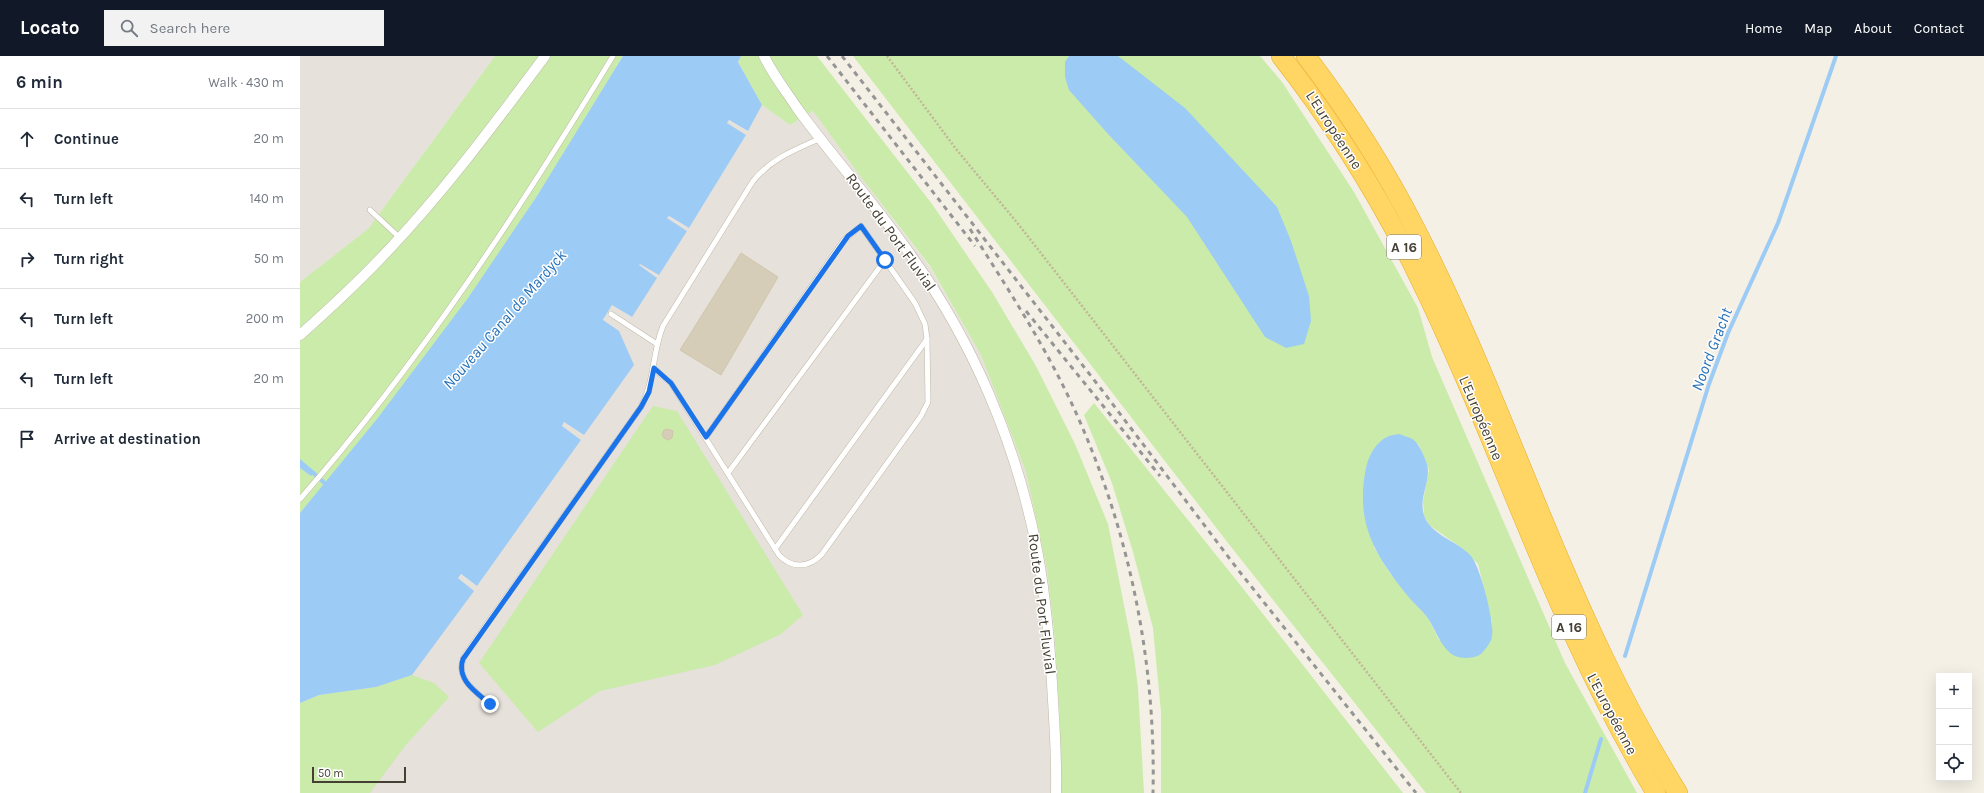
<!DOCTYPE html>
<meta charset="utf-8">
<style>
:root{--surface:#fff;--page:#f2f2f3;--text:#1f2937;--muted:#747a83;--line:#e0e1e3;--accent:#111827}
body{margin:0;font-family:Karla,sans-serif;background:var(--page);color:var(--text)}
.controls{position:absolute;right:12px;bottom:12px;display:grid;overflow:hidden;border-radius:0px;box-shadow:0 4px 16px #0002}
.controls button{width:36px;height:36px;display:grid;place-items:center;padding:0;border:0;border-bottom:1px solid var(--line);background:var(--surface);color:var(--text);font:20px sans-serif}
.scale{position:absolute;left:12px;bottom:10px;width:94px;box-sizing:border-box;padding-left:4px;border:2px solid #464034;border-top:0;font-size:11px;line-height:14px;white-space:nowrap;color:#464034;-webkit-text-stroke:3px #fff;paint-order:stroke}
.stop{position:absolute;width:12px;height:12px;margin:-9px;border:3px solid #1a73e8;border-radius:50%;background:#fff}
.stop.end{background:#1a73e8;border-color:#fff;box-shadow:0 1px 4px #0008}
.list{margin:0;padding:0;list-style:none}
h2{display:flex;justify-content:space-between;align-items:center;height:52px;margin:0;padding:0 16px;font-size:17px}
h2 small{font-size:13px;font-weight:400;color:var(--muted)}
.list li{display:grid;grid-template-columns:26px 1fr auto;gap:12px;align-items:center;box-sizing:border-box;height:60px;padding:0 16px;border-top:1px solid var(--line)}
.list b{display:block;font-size:15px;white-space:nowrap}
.list em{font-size:13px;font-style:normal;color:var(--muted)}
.icon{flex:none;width:22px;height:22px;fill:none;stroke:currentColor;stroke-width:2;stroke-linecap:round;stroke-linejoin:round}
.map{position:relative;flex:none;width:1684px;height:737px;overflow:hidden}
header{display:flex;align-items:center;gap:24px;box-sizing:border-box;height:56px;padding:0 20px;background:var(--accent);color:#fff}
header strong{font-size:19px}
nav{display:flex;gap:22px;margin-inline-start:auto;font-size:14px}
.search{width:280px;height:36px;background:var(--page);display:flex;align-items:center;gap:10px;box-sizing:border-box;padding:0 14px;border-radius:0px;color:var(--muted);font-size:15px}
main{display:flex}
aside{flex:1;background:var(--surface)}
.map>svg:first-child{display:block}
.industrial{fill:#e6e1da}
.green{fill:#caebaa;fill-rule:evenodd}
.water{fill:#9ccbf5}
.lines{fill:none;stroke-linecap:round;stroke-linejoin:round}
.stream{stroke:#9ccbf5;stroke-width:4}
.building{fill:#d6cdb9;stroke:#d1c5ac}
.lane-casing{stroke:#c0b9a7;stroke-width:6}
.street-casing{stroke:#c0b9a7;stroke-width:11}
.highway-casing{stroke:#e8ae2a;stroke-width:20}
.path{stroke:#c3b697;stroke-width:2.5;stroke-dasharray:2 2;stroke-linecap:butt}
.lane{stroke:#fff;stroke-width:5}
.street{stroke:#fff;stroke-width:10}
.highway{stroke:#ffd564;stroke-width:19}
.rail{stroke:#959595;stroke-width:3;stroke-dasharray:5 5;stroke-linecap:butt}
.route{stroke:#1a73e8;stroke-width:5}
.labels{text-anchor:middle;stroke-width:3;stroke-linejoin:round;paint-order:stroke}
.shield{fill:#fff;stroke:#7e7971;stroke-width:1}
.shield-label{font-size:14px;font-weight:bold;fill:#464034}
.street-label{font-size:15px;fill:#464034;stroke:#fff}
.water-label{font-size:16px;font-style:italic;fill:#2672ba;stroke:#fff}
</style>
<header>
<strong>Locato</strong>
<div class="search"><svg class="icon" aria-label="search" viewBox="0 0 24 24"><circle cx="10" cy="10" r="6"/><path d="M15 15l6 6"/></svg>Search here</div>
<nav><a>Home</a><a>Map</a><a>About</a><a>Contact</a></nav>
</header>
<main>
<aside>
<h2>6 min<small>Walk · 430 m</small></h2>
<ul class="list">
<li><svg class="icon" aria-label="ahead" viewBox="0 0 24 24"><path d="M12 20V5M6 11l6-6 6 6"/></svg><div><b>Continue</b></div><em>20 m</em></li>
<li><svg class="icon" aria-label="left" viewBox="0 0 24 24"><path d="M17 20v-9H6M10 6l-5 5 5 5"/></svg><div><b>Turn left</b></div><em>140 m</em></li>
<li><svg class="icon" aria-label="right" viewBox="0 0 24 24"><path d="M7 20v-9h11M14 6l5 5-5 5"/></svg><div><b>Turn right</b></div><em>50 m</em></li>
<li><svg class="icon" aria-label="left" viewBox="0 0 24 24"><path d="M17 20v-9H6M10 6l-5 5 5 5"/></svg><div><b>Turn left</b></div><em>200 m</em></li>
<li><svg class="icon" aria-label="left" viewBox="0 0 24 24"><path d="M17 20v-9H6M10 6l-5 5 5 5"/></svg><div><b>Turn left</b></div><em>20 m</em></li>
<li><svg class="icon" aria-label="arrive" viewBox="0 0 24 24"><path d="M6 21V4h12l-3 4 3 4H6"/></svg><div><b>Arrive at destination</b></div></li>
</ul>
</aside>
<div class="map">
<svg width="1684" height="737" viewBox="0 0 1684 737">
<rect width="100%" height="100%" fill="#f4f0e5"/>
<g class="industrial">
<path d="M0,0H195L68,173L0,226Z"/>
<path d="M462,49L490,69L513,55L560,120L630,211L681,299L726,416L747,513L754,574L760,667L759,737H0V647L173,535L158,522L160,518L177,530L281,384L262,370L264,366L284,379L303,265L312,248L331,261L338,209L387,175L367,162L368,160L389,172L446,79L427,67L428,64L448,75Z"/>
</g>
<g class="green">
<path d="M195,0H323C283,66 244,132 201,195C139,286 72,374 0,457V412L11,420L0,403V226L68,173Z"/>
<path d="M441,0H517L632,148L692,236L736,310L775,388L808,468L834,600L838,632L844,737H759L760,667L754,574L747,513L726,416L681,299L630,210L560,120L513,55L490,69L462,49L438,6Z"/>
<path d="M553,0H960L982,26L1054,136L1118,252L1132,301L1265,607L1337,737H1126L928,487ZM1118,387L1129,414L1123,445L1124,459L1129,469L1162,492L1178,508L1192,566V581L1139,584L1128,562L1089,516L1074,491Z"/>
<path d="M794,347L941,530L1103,737H861V656L853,572L833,496L812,427L784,359Z"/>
<path d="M353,350L377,355L503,559L481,578L415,609L300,635L238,676L179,607Z"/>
<path d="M112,619L134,627L149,641L105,690L70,737H0V647L19,639L76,631Z"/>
</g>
<g class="water">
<path d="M323,0H441L438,6L462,49L448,75L429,64L427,67L446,79L389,172L369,160L367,162L387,175L359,219L340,208L339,209L357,222L332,261L312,249L303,264L319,275L334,309L284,379L264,366L262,370L281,384L177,530L161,518L158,522L174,535L112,619L76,631L19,639L0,647V457L77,363L168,242L237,140Z"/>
<path d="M769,0H818L885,52L977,151L991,185L1009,240L1011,265L1004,288L986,292L965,281L887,161L808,78L769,34L765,21V6Z"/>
<path d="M1099,378C1114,383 1116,383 1123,398C1125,403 1128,409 1128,415C1128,430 1119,444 1124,459C1130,479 1158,485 1171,500C1180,510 1195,567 1192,580C1192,585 1186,592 1183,596C1177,603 1163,603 1155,600C1141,593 1135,572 1127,561C1121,553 1113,547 1107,539C1074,498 1055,466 1066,412C1068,401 1076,386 1087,381C1090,379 1095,379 1099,378Z"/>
<path d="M0,403L15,416L11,420L0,412Z"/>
</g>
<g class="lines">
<g class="stream">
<path d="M10,414L29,431"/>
<path d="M1325,600L1409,328L1428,277L1478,167L1536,0"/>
<path d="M1285,737L1301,683"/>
</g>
</g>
<g class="building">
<path d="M441,197L478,221L421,319L380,294Z"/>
<path d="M368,373L373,375L372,382L368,384L364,382L362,379L364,374Z"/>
</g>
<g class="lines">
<defs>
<g id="lane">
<path d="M70,154L100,182"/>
<path d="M311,258L357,288"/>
<path d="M353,312L371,327L479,499C492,513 509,512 522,498L621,360L628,346L627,283L625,268L615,247L561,170L544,184L406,381"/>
<path d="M428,417L585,204"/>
<path d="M0,443C120,306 219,155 313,0"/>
<path d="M475,493L627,283"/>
<path d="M190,648C175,635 153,622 165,599L341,351C355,325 352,297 363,270L453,125C471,103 494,94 519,83"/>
</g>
<g id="street">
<path d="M464,0C473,19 486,35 497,52C534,103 576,149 612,201C672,285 714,383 735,484C745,531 749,579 752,627C754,663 757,700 756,737"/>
<path d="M0,279C27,255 54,230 79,204C140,141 193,70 245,0"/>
</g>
<g id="highway">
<path d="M981,0C1034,68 1080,141 1118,219C1202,390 1256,572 1356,737"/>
<path d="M1006,0C1047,54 1084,111 1115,172C1187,311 1236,461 1304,602C1326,648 1351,693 1378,737"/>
</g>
</defs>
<use href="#lane" class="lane-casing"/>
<use href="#street" class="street-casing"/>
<use href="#highway" class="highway-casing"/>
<path class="path" d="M587,0L656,93L719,169L1161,737"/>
<use href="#lane" class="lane"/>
<use href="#street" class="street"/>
<use href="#highway" class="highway"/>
<g class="rail">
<path d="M527,0L675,190"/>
<path d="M542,0L805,338L939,515L1116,737"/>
<path d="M670,173C708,233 748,294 777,359C830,478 856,607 853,737"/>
<path d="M726,255L860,420"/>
</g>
</g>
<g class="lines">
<path class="route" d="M190,648C176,636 156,624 163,603L341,351L349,336L354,312L371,327L406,381L548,180L561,170L585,204"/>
</g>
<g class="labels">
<g class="shield">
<rect x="1087" y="179" width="34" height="24" rx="3"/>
<rect x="1252" y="559" width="34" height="24" rx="3"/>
</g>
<g class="shield-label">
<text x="1104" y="196">A 16</text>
<text x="1269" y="576">A 16</text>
</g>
<g class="street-label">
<text transform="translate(1034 74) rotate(57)" y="5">L'Européenne</text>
<text transform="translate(591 176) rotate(54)" y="5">Route du Port Fluvial</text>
<text transform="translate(1181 362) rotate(67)" y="5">L'Européenne</text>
<text transform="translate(742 548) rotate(83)" y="5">Route du Port Fluvial</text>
<text transform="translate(1312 658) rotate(62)" y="5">L'Européenne</text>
</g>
<g class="water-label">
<text transform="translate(204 263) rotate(-49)" y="6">Nouveau Canal de Mardyck</text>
<text transform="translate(1411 293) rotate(-69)" y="6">Noord Gracht</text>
</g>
</g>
</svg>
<div class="controls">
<button>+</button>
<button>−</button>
<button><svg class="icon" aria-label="locate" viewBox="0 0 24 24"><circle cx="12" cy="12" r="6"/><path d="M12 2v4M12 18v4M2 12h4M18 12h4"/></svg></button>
</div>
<div class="scale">50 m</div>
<div class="stop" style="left:585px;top:204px"></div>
<div class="stop end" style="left:190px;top:648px"></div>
</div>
</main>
